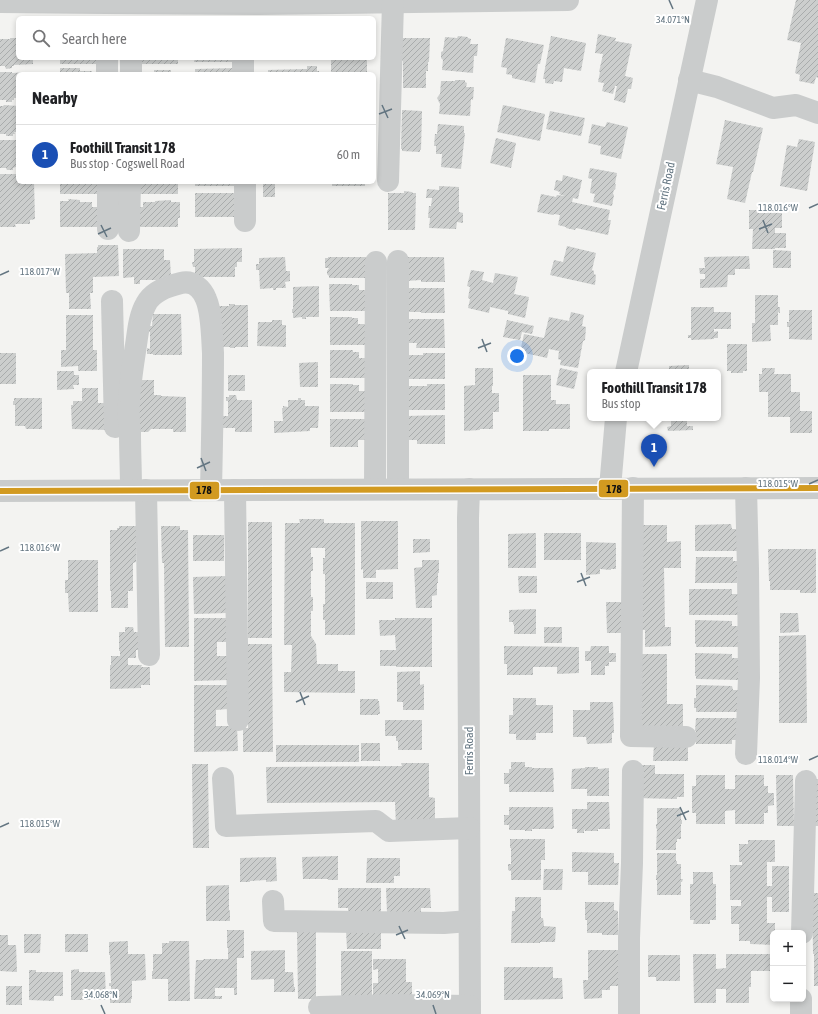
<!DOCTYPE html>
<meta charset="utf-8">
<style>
:root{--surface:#fff;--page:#f2f2f2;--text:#202124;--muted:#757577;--line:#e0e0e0;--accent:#b45309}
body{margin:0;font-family:"Asap Condensed",sans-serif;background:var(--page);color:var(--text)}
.controls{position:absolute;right:12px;bottom:12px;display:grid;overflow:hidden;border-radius:6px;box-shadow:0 2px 6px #0003}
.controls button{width:36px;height:36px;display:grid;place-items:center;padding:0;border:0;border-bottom:1px solid var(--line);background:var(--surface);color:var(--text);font:20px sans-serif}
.you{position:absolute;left:517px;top:356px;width:14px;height:14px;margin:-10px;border:3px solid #fff;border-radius:50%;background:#1a73e8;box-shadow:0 0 0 6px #1a73e833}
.badge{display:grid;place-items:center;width:26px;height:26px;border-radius:50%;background:var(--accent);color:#fff;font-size:13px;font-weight:700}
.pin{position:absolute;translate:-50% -33px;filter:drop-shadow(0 1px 2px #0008)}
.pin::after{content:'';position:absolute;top:21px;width:14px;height:12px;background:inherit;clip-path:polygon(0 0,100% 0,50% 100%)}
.popup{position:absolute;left:587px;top:369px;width:134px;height:52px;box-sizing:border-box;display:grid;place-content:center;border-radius:6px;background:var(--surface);filter:drop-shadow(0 1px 3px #0005);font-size:13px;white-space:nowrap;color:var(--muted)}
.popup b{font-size:15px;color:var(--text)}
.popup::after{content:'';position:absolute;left:50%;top:100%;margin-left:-8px;border:8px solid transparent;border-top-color:var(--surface)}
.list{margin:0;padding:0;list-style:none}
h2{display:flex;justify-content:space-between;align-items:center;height:52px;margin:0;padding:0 16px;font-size:17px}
h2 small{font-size:13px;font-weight:400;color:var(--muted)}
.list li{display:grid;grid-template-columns:26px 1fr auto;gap:12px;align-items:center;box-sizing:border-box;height:60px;padding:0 16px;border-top:1px solid var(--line)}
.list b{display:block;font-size:15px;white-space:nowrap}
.list p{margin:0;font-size:13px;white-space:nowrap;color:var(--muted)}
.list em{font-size:13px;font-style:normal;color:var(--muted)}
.icon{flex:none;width:22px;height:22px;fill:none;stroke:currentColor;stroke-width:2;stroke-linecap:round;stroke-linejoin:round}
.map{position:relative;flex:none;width:818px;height:1014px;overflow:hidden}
.search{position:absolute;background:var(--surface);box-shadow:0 2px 6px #0003;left:16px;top:16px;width:360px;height:44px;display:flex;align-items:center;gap:10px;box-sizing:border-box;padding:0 14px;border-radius:6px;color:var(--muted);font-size:15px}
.panel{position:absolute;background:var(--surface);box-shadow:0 2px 6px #0003;left:16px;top:72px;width:360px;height:112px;border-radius:6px}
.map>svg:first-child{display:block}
.building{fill:url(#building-hatch)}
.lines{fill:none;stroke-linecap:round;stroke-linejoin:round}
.minor{stroke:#cacccc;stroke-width:22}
.bus-1-casing{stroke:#fff;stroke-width:9}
.bus-1{stroke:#d29a20;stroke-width:6}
.ticks{fill:none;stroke:#637581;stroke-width:1.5}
.labels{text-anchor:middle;stroke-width:4;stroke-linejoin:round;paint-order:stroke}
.street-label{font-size:12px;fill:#637581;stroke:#fff}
.ticks-label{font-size:10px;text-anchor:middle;fill:#637581;stroke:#fff;stroke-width:4;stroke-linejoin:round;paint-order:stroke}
.line-badge{stroke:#fff;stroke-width:1.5}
.pale-badge-label{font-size:11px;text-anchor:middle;font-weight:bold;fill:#111}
</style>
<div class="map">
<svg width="818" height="1014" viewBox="0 0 818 1014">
<defs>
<pattern id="building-hatch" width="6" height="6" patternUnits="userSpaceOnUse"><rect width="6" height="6" fill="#cccecd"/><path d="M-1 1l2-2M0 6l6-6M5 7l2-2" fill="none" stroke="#a9acac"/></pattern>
</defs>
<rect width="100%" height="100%" fill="#f3f3f1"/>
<g class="building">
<path d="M796,0H818V78L816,77L814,84L799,81L800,75L795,73L801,43L787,40Z"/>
<path d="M598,34L616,38L615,41L632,44L625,76L633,78L631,89H628L625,103L614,100L617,86H615L613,94L602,91L604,83L598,82L600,72H599L603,54L595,53Z"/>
<path d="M458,36L468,37V38L471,39L470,44H478L477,56H474L473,73L442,70L443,60L441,58V52L443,51L445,37L457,38Z"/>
<path d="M551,36L586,43L581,71L564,68L562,82L554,81L553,84L545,83V79H543Z"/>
<path d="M10,38H18V58H33V64L14,65V66H12V68L6,69L5,66H0V39H10Z"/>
<path d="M402,38H430L429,62H428V71H426V88H403V61H402Z"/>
<path d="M506,38L544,45L540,64H538L535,83L512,78V75L506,74L507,68L501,67Z"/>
<rect x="60" y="58" width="41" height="6"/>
<rect x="138" y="58" width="40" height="6"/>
<path d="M195,58H236V62H194Z"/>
<rect x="331" y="58" width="36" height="16"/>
<path d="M307,66H317V71H319V74H268V70L307,69Z"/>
<path d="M60,68H80V71H92V74H60Z"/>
<path d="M237,68V74H195V69Z"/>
<path d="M154,70H171V72H180V74H142V72H154Z"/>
<path d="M0,72H12V73L29,72L30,74H18V98H14V100H12V102H6V100H0Z"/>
<path d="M455,80H465V82L467,83L466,87H474L473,100L471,99L470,116L439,114L440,104L437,98L440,94L441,81H455Z"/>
<path d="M4,105L18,106V132H14L15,134H13V136H6V134H0V106H3Z"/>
<path d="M503,105L545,114L540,141L497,132Z"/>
<path d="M402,110L422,111L421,150L420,149V152L402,151V149H401Z"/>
<path d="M550,111L585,118L581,136L546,129Z"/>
<path d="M725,120L763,128L753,172H752L745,203L727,199L733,167L716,164Z"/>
<path d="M607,122L628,127L621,159L600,154L601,146L588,143L592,124L605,127Z"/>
<path d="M438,124L464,126V133H465L461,169L441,167L442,154H436V146H434L435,134H437Z"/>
<path d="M496,138L516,143L511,168L490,163Z"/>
<path d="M799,139L815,142L807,191L780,186L787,145L797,147Z"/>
<path d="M0,140H18V166L13,168V170H7L6,168H0Z"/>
<path d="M590,168L617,173L615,184H616L615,190L614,189L613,194L614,195L612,206L593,202L595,194L590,193L592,179L588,178Z"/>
<path d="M0,174H18V182H34L35,219L30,220V224H15L16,227H0Z"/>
<path d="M563,175L582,180L578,199L573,198L572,202L610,210L608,220H611L608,235L576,228L575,230L566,228V227L558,225L560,215L554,214L553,215L537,212L541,194L556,197L557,195L565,196L559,194L560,192L554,190L556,180L562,181Z"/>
<rect x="60" y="182" width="41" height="12"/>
<path d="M139,182H180V184H178V194H139Z"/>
<rect x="195" y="182" width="41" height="4"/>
<rect x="263" y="182" width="12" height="15"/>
<rect x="332" y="182" width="33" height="4"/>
<path d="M439,186L459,187V212L463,213V223L457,222L456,229L429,228L430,218H428L429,206H431L432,198H426L427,189L439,190Z"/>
<path d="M404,191L412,192L413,193H416L415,230H388V193H404Z"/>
<path d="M195,193H237L236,217H195Z"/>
<path d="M68,199L80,200V202H92V207H102L101,227H60V201H69Z"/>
<path d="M171,200V202H180V218H178V227H139L138,207H143V202H155V201Z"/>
<path d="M749,210H782V228H775V233H786V248H775V249H752L753,229H749Z"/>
<path d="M98,245H118L119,276L93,277V293H90L91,309H69V293H66L65,254L97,253V247H98Z"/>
<path d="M567,246L596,253L592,270L594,271V274L596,275L595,285L550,275L554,260L563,262Z"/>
<path d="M242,248V262H237V267H235V277H195V267H193L192,262H194V249Z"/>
<path d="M123,249H164V260H170L171,277H162L163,284L157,280H140V284H134V277L123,278Z"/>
<path d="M773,250L791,251V268H773Z"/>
<path d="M749,256L750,269H735V275H728L727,287L700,288V279H705V274H700L699,268H705L704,257Z"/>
<path d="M285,257L286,271H290V281L285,282L286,288H276V290H273V288L260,289L259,270H256V264H259V258Z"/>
<path d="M328,257H368V278H329V276L327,274V271L329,268H325V258H328Z"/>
<path d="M406,257H444L445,282H421V280L406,281Z"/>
<path d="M471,270L484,272L482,280L493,283L495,273L518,277L514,294L529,297L525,318L508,314V311L490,307L489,313L468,308L470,299L468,298L470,287L467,286Z"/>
<path d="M329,284H352V285H359V290H369V311H330Z"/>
<path d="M319,286V317H306V319H302V317L293,318V313H292V309H293V287Z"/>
<path d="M406,288H444L445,313H421V312H406Z"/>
<path d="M755,295H778V307H780V313L778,312V325H770L771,341L752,342V323H755Z"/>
<path d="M229,304H235V305H248V347H235V348H230V347H219V306H229Z"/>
<path d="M691,307H714V312H731V329H714V332L718,331V338H714V339L691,340V338H688V335H691Z"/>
<path d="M789,310H812V340L789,339V327H787V322H789Z"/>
<path d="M571,312L584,315L582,326L586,327L585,340L583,341L578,368L560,365L561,360L558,359L559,351L549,349L547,358L520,352L524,334L544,338L549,317L569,321Z"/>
<path d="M153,314H181L182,355H153V354H147V348L150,349V332H146V326H152Z"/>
<path d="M66,315H93V350H97V371H78V366L61,367V350H66Z"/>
<path d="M330,317H352V318H358V324H368L369,345H330Z"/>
<path d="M406,319H444L445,348H416L417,343H406Z"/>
<path d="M272,320H282V325H286V347L257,346L258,322H272Z"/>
<path d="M507,320L534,326L532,334L522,332L520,340L503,337Z"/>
<path d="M727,344H747V371H743V373H731V371H727Z"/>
<path d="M330,350H353V352H359V358H369V378H330Z"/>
<rect x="0" y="353" width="16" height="31"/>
<path d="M423,353H445V379H406V355H423Z"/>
<path d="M318,362V387H300L299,363Z"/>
<path d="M689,365V369H695V371H699V372H669V366Z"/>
<path d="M475,368H493V386H492V393H499V412H493V429H480V430L464,431V386L475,385Z"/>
<path d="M560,368L578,372L574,389L556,385Z"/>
<path d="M762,368H775L774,374H791V392H800V411H812V433H790V417H768V392H759V374H762Z"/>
<rect x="700" y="369" width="6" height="3"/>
<path d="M57,371H74V375H79V385H73L74,389L57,390Z"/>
<rect x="228" y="375" width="17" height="16"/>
<path d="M523,375H551V400H556V404H570V429H549V431H523Z"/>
<path d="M137,380H154V395H161V396L186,397V432H173V429H151L148,432H137Z"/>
<path d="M330,384H353V385H359V391H369V412H330Z"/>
<path d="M427,384H445V410H406V386H427Z"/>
<path d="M82,388H98V403H107V430L72,429L71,405H73V401H82Z"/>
<path d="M229,395H236L237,400H252V432H235V428H223V416H228V401H226V397H229Z"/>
<path d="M14,398H42V429H26L25,426H15V405H13V401H14Z"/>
<path d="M298,398H301V400H305V406H319L318,428H310V431L274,433V421H283L282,408H283V406L288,407V400H298Z"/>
<path d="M445,415V444H417V440H406V416Z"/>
<path d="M671,418H687V426H693V430L668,431L667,427L671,426Z"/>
<path d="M330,419H370L369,440H358V447H330Z"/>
<path d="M299,519H324V523H355V635H325V620H323V604H325V574H323V558H325V548H311V557H313V571H311V597H313V611H311V636L316,644L317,664H338V671H355V693L284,692V672H291L292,645H284L285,523H300Z"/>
<path d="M361,521H398V569L376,570V578H363V569L361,570Z"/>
<rect x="248" y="522" width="24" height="116"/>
<path d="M731,524L732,529H737V551H695V525Z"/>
<path d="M641,525H667V542L681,541V568H664L665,627H671V646L645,647V630H642Z"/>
<path d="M119,526H136V562L133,563V591H128V608H111V591H110V530H117V528H119Z"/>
<path d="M161,526H180V530H188L189,647H165L164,563H162Z"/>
<path d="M536,533V568H508V534Z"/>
<rect x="544" y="533" width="37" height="27"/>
<rect x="193" y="535" width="31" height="26"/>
<path d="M413,539H430V552L413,553Z"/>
<path d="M586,542L616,543V569H611V570L600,569V574L586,575Z"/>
<path d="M768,549H816V593H800V590H770V581H769Z"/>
<path d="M696,557H733V561H738L737,583H695Z"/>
<path d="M68,560H98V612H69L68,593H65V580H68Z"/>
<path d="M422,560H439V573H438V583H437V595L432,596V608H416L414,568L422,567Z"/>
<path d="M226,576L227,613L194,614L193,577Z"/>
<path d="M518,576H537V593H519Z"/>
<rect x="366" y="582" width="27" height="17"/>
<path d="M689,589H732V594H738V615H689Z"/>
<path d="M606,602H623L624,633H607Z"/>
<path d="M536,609V634H514V624L513,625V622H509V610Z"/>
<path d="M780,613H798L799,632L780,633Z"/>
<path d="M194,618H228V642H217V656H228V680L194,681Z"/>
<path d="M395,618H432V667H396V666H380V650H396L395,635L380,636L379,620H395Z"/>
<path d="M695,620L732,621V626H738L739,645H738V647H696V644H695Z"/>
<path d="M125,627H133L134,632H142V650H136V658H128V665H142L141,667H150V685H141V688L110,689V665H111V656H120V651H119V632H125Z"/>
<rect x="544" y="627" width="18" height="16"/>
<path d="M806,635L807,723H779V636Z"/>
<path d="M248,644H272L273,752H243V728H248Z"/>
<path d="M504,646L579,647V673L557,674V667H533V675H507V664H504Z"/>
<path d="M591,646H609V653H616V662H609V666H605V675H591V661H585V651H590Z"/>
<path d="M695,653L732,654V658H738V663H739L738,680L696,679V676H695Z"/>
<path d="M641,654H667V704H683V728H638Z"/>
<path d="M420,671V685L424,684V710H403V702H397V672Z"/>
<path d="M194,685H228V709L216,710V726H237L238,751L194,752Z"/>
<path d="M696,685L732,686L733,690H738V712H696V708H694V698H696Z"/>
<path d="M513,698H536V705H553V733H536V740H516V734H509V715H513Z"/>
<path d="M360,699H378V701H379L380,714H378V715H360Z"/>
<path d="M590,702H613L614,733H612V743L587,744L586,737H573V710H590Z"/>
<path d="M696,718H737L738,740H732V744H696V731H695Z"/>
<path d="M385,720H422V750H398V741H396V736H385Z"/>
<path d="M688,742V761H653L654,743Z"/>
<rect x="361" y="743" width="19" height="18"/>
<rect x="276" y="745" width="83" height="17"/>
<path d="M511,762H525V767H532V768H553L554,780H553L554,792H509V784H504V773H509V769H511Z"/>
<path d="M401,763H429V797L435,798V826H396L395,802L267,803L266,767L402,766Z"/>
<path d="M192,764H208L209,848H193Z"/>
<path d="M637,765H655V774H684V797H677V799L636,798Z"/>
<path d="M585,767H598V769L609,768V796H587V789H571L572,769L585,768Z"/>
<path d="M696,775H725V789H735V775H764V786H768V793H774V805L768,806V813H764V824H735V810L725,811V824H696V813H692V786H696Z"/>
<path d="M776,775H793L794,826H777Z"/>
<rect x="815" y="779" width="3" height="47"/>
<path d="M587,802H609L610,829H598V831H585L584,829V833H577V829H572V809H587Z"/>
<path d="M509,807H553L554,828H553V829H532V831H525V830H509V825H504V815H509Z"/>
<path d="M657,808H681V820H682V824H681V839H677V842H676V850H656L657,828L656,829V824H657Z"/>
<path d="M510,839H545V860H541V880H511V871L508,870V864H511V848H510Z"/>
<path d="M748,840H775V862H767V886H772V866H789V912H772V897H767V923H775V933H773V945L750,944V941H739V924H731V906H741V900H730V865H742V862H739V844H748Z"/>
<path d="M572,852L614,853V863H619L618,885H588V872H572Z"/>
<path d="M657,853H676V861H677V864H681V879H683L682,882H681V895H657V880H656V875H657Z"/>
<path d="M338,856V880H328V879H303L302,857Z"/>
<path d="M276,857L277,881L266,882V880L250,881V882H240V858Z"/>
<path d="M367,858H400V876H394V883H366Z"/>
<path d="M544,869H563L562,890H543Z"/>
<path d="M693,872H713V884H716V920H710V924H693L694,920H690V884H693Z"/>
<path d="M229,885V910L230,911V921H206V886Z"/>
<path d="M338,888H381V912H348V908H338Z"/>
<path d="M386,888H430L431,908H421V912L387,913Z"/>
<path d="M812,893H818V986H814V954H813Z"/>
<path d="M515,897H541V918H543L544,926L556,927L555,942H540V943H511L512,911H515Z"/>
<path d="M585,902H614V910L618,911V935H602V933H587V920H585Z"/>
<path d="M227,930H244V958H237V995H234V988H215V996H222V999H194L196,960H204L203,959H228V948H227Z"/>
<path d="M297,930H316V999H298Z"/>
<path d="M381,930V949H347L346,931Z"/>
<path d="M24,934H41L40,953H24Z"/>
<rect x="65" y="934" width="23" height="18"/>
<path d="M0,935H8V945H16L17,972L0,971Z"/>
<path d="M128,941V954H145L146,980L132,981V999H131V1003H110V990L111,991V986H109V983H111L110,955H109V942Z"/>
<path d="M169,941H189L190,1001H168V979H152V971H153V954H162V943H169Z"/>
<path d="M285,950V972H293L294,987H295V992H274V979L251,980V951Z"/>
<path d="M588,950H623V986H610V990H602V998L584,999L583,980H588Z"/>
<rect x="341" y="951" width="31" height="47"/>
<path d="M693,954H716V969L726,968V954H772V971H751V987H749V1003H726V989H716V1003H694Z"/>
<path d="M648,955H680V981H656V977H648Z"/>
<path d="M373,959H406V982H412V995H373V983H378V969L373,970Z"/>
<path d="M504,967H553V978H562L563,999L504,1000Z"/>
<path d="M79,969V972H105L106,1000H71V970Z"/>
<path d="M29,970H36V972H63V996H54V1001L29,1000Z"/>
<rect x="6" y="986" width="16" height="19"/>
</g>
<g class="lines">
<g class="minor">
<path d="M0,2L106,3L260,4L568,0"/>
<path d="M107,58V74"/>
<path d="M243,58V74"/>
<path d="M131,74V58"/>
<path d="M689,80L717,87L773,108L796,105L818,113"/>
<path d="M388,181L393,2"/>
<path d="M108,182V229"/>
<path d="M245,221V182"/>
<path d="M129,231L130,182"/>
<path d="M112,301L115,427"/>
<path d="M626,372L707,0"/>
<path d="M610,488L616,418"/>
<path d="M633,488L631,736L686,737"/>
<path d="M746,488L748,569L749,678L746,754"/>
<path d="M375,489L376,262"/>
<path d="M398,489V261"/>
<path d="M469,489L468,518L470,1014"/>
<path d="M131,490C131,471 130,452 130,433C129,423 128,412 129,402C130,383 133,364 136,345C138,332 139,316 146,304C152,292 168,286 181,283C193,280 202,289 206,299C212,313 212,338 213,353C213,399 212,444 211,490"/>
<path d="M146,490L149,655"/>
<path d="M235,490L238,720"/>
<path d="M0,491L818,488"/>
<path d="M223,778L226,826L376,821L389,831L469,828"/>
<path d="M273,901L274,921L444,923L469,921"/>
<path d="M802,933L806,781"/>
<path d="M319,1007L394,1005L470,1006"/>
<path d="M629,1014V938L632,863L633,771"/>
<path d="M801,1014V999"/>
</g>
<defs>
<path id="bus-1" d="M0,491L818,488"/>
</defs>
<use href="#bus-1" class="bus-1-casing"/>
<use href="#bus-1" class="bus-1"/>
</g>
<path class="ticks" d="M669,0L673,9M382,105L388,118M379,114L392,109M809,208L818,204M763,220L768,233M101,225L107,237M759,229L772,224M98,234L111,228M0,275L9,271M482,339L487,352M478,348L491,343M201,458L206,471M197,468L210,462M809,484L818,480M0,551L9,547M581,573L586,586M577,582L590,577M300,692L305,705M296,702L309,696M809,760L818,756M680,807L686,820M677,816L689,811M0,827L9,823M399,926L405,939M396,935L408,930M101,1005L105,1014M433,1005L436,1014"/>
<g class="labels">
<g class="street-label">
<text transform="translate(666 186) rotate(-78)" y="4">Ferris Road</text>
<text transform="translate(469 751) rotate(-90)" y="4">Ferris Road</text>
</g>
</g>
<g class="ticks-label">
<text x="673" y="23">34.071°N</text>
<text x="778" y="211">118.016°W</text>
<text x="40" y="275">118.017°W</text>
<text x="778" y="487">118.015°W</text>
<text x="40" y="551">118.016°W</text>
<text x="778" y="763">118.014°W</text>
<text x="40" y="827">118.015°W</text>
<text x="101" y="998">34.068°N</text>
<text x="433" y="998">34.069°N</text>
</g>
<g class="line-badge">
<rect x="598" y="479" width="31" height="19" rx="4" fill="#d29a20"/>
<rect x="189" y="481" width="31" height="19" rx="4" fill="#d29a20"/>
</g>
<g class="pale-badge-label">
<text x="614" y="493">178</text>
<text x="204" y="494">178</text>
</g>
</svg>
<div class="controls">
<button>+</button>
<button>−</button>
</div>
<div class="you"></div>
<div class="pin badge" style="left:654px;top:467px;background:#1a4fb4">1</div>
<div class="popup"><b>Foothill Transit 178</b>Bus stop</div>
<div class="search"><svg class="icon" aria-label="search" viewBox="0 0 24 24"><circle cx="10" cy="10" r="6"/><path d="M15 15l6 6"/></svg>Search here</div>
<section class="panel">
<h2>Nearby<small></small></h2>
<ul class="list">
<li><span class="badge" style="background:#1a4fb4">1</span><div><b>Foothill Transit 178</b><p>Bus stop · Cogswell Road</p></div><em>60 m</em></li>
</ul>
</section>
</div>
